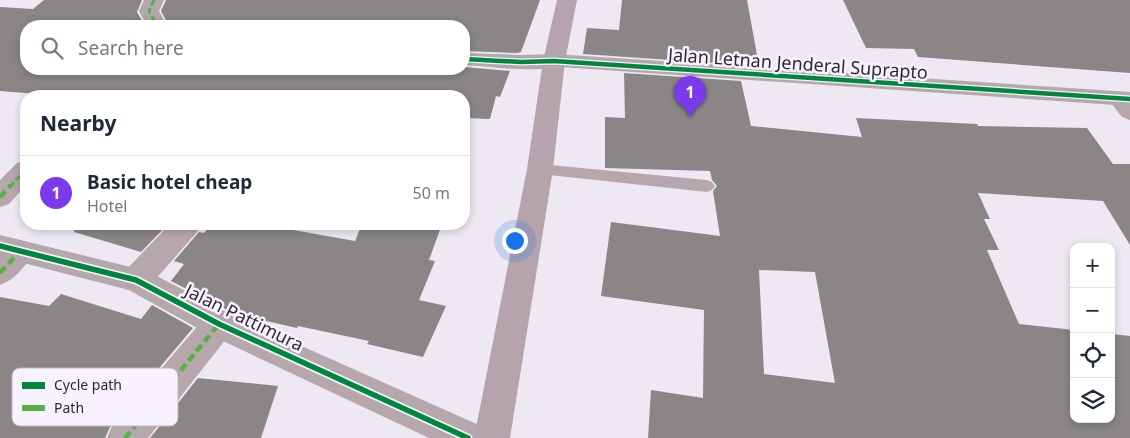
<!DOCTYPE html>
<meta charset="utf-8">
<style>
:root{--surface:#fff;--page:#f6f6f7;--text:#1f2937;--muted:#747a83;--line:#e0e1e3;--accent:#7c3aed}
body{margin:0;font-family:"Noto Sans",sans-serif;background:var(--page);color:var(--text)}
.controls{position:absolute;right:15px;bottom:15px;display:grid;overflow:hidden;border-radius:10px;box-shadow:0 2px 8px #0003}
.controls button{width:45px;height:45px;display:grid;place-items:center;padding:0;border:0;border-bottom:1px solid var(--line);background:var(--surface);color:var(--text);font:25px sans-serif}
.you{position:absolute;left:514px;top:240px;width:18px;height:18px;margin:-12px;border:4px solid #fff;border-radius:50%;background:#1a73e8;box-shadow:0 0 0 8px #1a73e833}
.badge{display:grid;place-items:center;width:32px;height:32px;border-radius:50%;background:var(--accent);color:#fff;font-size:16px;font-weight:700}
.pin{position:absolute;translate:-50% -41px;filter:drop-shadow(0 1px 2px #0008)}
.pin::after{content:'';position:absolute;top:26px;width:18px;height:15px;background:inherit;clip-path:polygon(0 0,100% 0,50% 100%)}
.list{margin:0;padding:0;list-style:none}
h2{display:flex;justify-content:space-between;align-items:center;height:65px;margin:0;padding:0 20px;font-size:21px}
h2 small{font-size:16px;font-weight:400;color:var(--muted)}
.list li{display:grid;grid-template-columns:32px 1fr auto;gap:15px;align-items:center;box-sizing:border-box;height:75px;padding:0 20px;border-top:1px solid var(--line)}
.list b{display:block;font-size:19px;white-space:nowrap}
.list p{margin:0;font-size:16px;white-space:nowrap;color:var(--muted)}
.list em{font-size:16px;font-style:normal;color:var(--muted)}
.icon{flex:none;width:28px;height:28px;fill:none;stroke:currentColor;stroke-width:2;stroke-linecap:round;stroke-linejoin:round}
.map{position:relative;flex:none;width:1130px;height:438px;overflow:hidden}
.search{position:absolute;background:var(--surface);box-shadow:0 2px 8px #0003;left:20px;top:20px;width:450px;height:55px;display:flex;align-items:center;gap:12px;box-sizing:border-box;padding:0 18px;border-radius:20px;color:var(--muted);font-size:19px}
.panel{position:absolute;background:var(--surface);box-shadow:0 2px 8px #0003;left:20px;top:90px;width:450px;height:140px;border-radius:20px}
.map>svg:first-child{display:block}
.building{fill:#8a8687;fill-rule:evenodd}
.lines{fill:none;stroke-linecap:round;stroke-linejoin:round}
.service{fill:#b6a7ac;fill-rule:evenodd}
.minor{fill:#b6a7ac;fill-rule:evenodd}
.tertiary{fill:#b6a7ac;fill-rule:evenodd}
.secondary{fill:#b6a4ac;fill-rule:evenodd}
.quiet-far1{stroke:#56b246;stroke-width:3;stroke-dasharray:6 3;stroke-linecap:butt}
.quiet{stroke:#56b246;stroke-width:4.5;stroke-dasharray:8 4.5;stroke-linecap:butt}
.cycleway-far1-casing{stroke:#f8f2fe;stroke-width:7}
.cycleway-casing{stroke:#f8f2fe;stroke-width:9}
.cycleway-far1{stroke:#00873e;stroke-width:4.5}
.cycleway{stroke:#00873e;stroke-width:5.5}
.labels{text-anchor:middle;stroke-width:5;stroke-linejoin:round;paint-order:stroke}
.street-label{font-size:18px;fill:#2d2931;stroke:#f8f2fe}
.key{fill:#f8f2fe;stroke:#bbb6c0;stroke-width:1}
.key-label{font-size:14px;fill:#2d2931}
</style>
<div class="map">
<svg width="1130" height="438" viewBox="0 0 1130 438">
<rect width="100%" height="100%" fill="#ede8f2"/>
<g class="building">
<path d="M44,0H142L137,12L145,26H26V69H464V67L510,71L500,97L496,96L490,119L464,118V96H123L91,93L88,96H64L0,91V7L33,9Z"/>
<path d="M166,0H540L521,52L517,53L464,51V26H169L161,11Z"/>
<path d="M622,0H747L759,66L583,54L587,28L619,30Z"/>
<path d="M843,0H1130V73L918,57L914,49L866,48Z"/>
<path d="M624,73L741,81L751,126L862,137L856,118L977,124L978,126L1087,128L1113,164H1130V245L1103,201L978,193L990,219H984L999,250H987L1019,324L1074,330V419H1111V334L1130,336V438H648L651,390L703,398L704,310L601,296L611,222L720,236L713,191L717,186L712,180L710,171L605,168V117L625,118ZM759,270L815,272L835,383L764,374Z"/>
<path d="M75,224H168L141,252L74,232Z"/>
<path d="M212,224H285L282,228L355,241L362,224H442L429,260L435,261L419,300L446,306L423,357L367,344L369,341L298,326L297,328L235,314L171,281L184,264L174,261L199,232L204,233Z"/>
<path d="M61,294L141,319L152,305L193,328L111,425L105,438H0V297L49,306Z"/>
<path d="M198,378L278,386L261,438H150Z"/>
</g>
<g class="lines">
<path class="service" d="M540,164L707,180L712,182L715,186L712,190L707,192L540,174L535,173L532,169L535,165Z"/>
<g class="minor">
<path d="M144,0H164L159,11L167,26H147L139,11Z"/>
<path d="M464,53L521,55L554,54L562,56L565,61L562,66C531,73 495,67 464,65Z"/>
<path d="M1120,92L1130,96V120L1122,117L1108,99L1112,94Z"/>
<path d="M26,160V185L9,204L0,207V180L17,163Z"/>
<path d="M170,224H201L197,232L147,289L136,292L125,289L121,280L125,271Z"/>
<path d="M20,240L30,243L34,251C27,265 15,280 0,285V253L10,243Z"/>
<path d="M219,310L230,314L235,324L230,334L148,438H107L112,426L208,314Z"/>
</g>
<g class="tertiary">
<path d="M554,54L1130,92V106L546,66L543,61L546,56Z"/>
<path d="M0,235L147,271L230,314L481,426L486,438H429L208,334L129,290L0,257Z"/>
</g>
<path class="secondary" d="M557,0H577L565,61L553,169L510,438H474L527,169L543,61Z"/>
<g class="quiet-far1">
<path d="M154,0L149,11L157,26"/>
<path d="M10,187L26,169"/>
</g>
<g class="quiet">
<path d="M0,197L11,185"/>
<path d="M0,273L20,251"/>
<path d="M125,438L219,324"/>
</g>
<defs>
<path id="cycleway-far1" d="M464,59L521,62L554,61L1130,99"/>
<path id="cycleway" d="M0,246L136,280L219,324L468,438"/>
</defs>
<use href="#cycleway-far1" class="cycleway-far1-casing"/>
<use href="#cycleway" class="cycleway-casing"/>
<use href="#cycleway-far1" class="cycleway-far1"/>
<use href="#cycleway" class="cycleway"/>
</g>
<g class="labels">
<g class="street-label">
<text transform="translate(798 64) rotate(4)" y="6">Jalan Letnan Jenderal Suprapto</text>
<text transform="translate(244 318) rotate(26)" y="6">Jalan Pattimura</text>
</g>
</g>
<rect x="12" y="368" width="166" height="58" rx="8" class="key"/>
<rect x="22" y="382" width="23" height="7" fill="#00873e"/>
<rect x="22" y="405" width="23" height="6" fill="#56b246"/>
<g class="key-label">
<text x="54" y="390">Cycle path</text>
<text x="54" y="413">Path</text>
</g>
</svg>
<div class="controls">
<button>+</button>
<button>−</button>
<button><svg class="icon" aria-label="locate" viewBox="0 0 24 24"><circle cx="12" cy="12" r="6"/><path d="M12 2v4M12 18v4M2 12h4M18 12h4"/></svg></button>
<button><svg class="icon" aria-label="layers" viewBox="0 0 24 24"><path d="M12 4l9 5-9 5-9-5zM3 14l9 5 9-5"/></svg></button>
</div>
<div class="you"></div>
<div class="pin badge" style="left:690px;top:117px">1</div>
<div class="search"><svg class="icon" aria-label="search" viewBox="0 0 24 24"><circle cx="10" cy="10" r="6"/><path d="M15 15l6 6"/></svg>Search here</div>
<section class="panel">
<h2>Nearby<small></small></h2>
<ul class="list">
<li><span class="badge">1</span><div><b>Basic hotel cheap</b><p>Hotel</p></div><em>50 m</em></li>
</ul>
</section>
</div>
